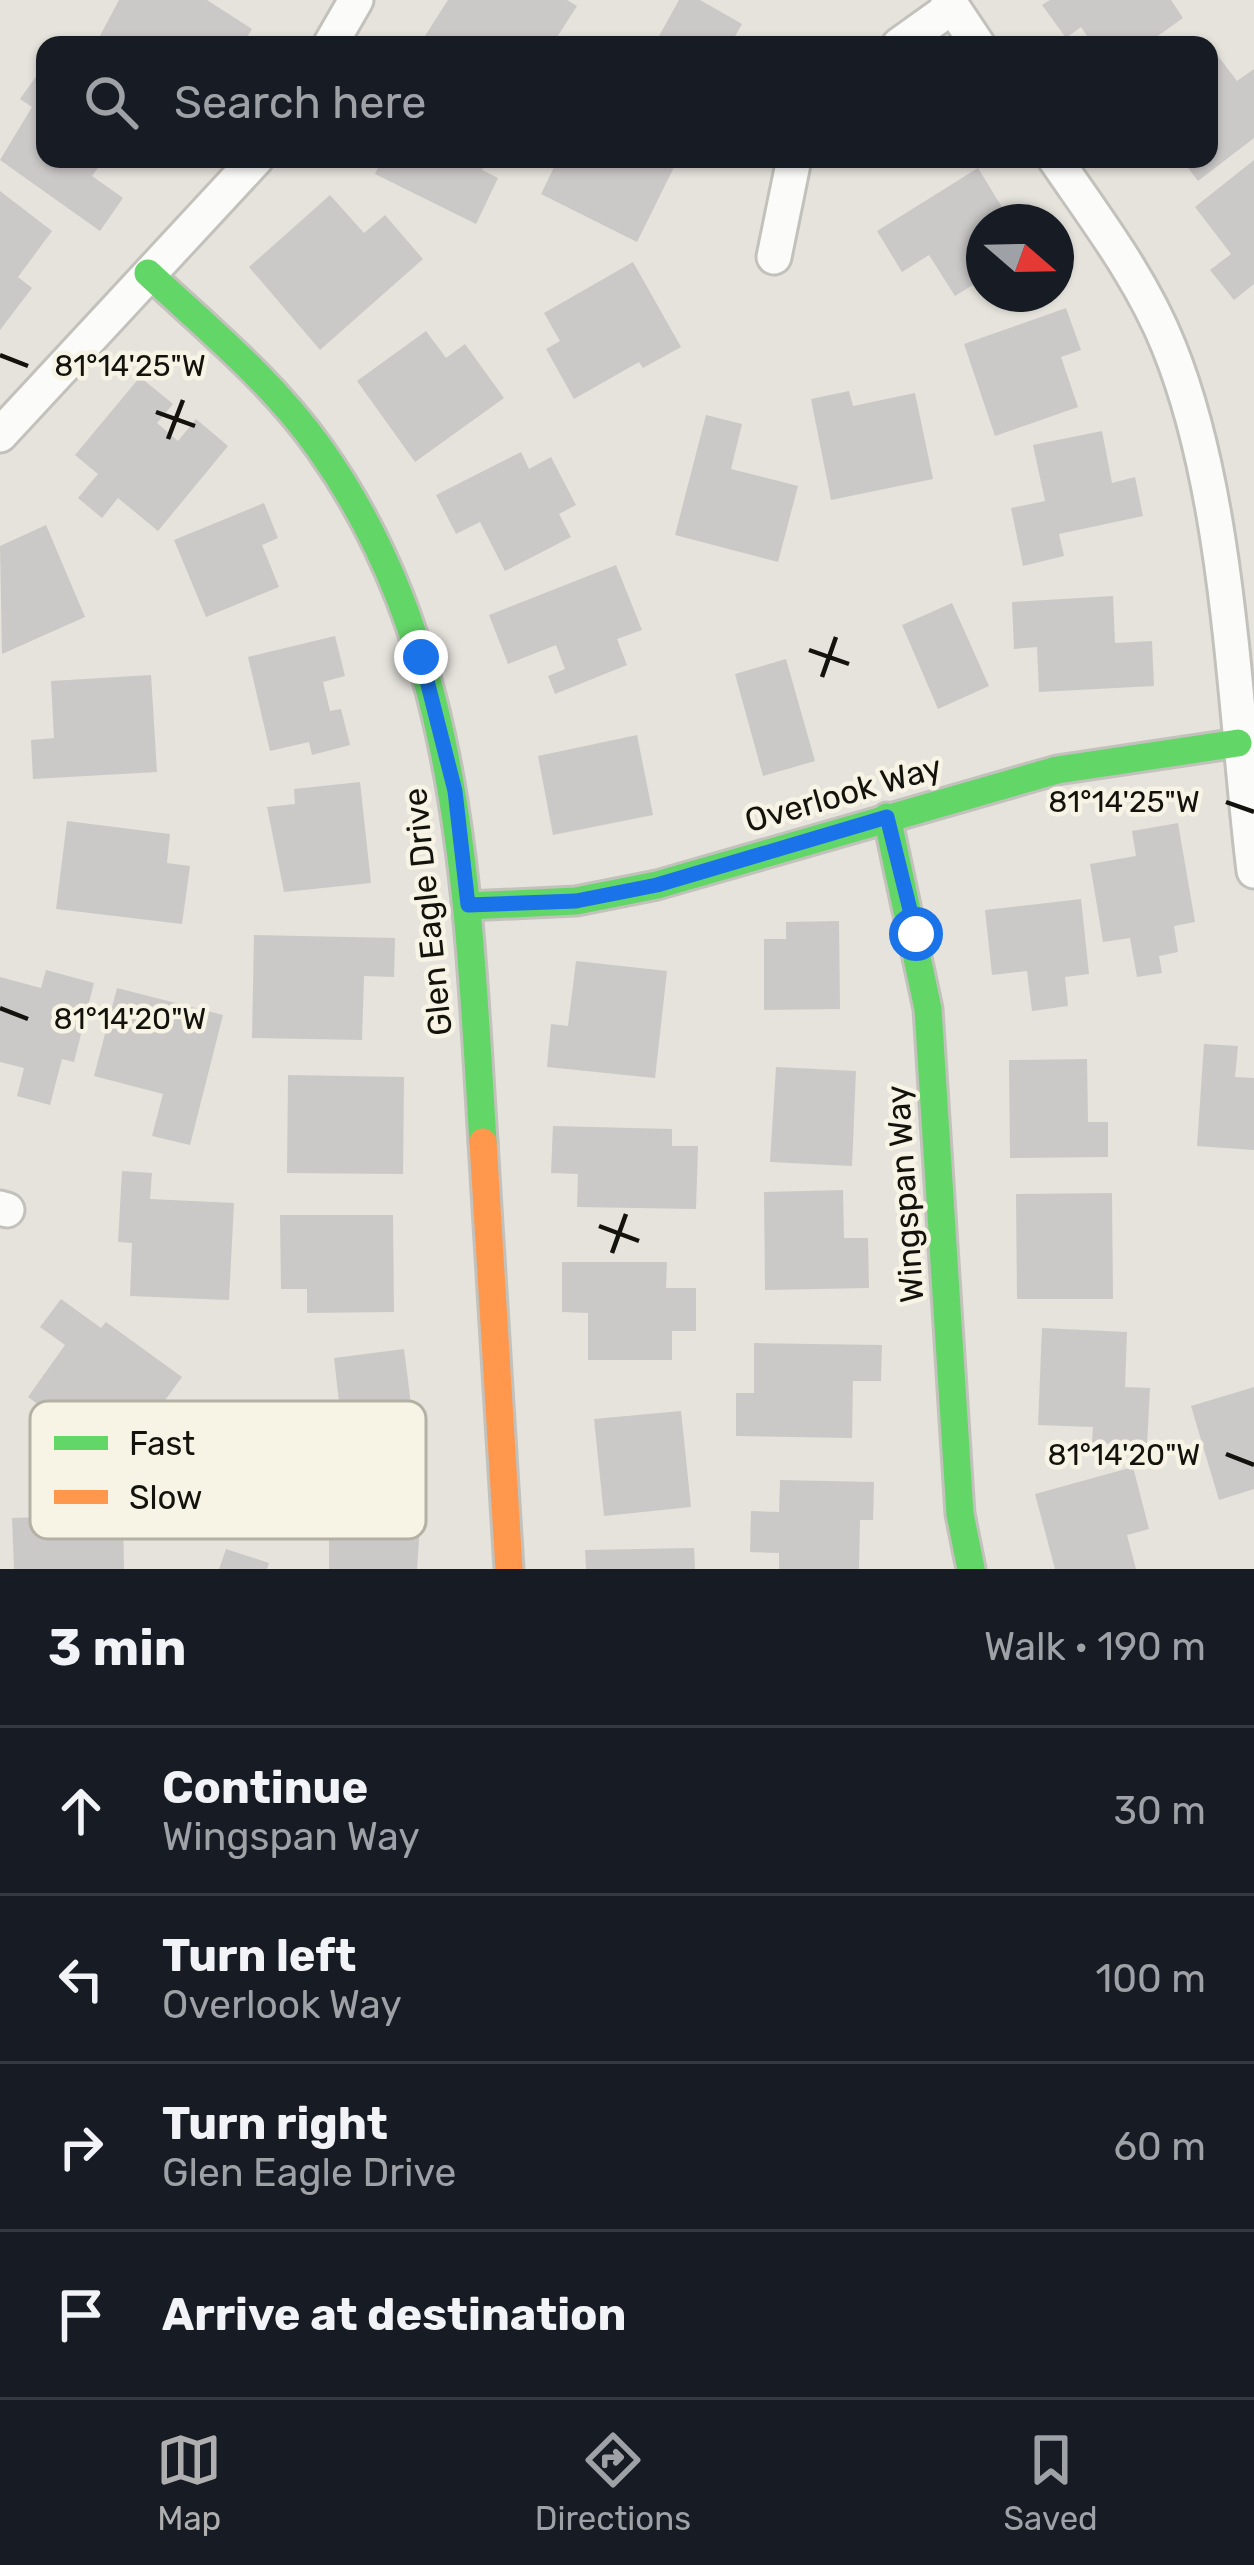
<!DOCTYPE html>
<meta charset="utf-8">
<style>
:root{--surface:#171b24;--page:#242831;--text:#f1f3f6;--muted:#9ea1a6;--line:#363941;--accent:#aeafae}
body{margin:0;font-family:Rubik,sans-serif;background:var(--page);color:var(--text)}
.compass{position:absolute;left:966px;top:204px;width:108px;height:108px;border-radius:50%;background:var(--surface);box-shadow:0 3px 9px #0004;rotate:110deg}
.stop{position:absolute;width:36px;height:36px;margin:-27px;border:9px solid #1a73e8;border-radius:50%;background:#fff}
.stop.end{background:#1a73e8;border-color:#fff;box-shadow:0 3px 12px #0008}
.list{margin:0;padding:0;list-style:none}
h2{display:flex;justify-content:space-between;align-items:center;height:156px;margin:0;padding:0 48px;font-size:51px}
h2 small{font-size:39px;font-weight:400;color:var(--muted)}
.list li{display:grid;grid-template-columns:78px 1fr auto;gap:36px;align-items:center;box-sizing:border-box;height:168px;padding:0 48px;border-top:3px solid var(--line)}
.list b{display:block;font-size:45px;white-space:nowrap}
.list p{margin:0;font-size:39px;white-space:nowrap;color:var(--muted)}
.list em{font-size:39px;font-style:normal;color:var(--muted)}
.icon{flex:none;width:66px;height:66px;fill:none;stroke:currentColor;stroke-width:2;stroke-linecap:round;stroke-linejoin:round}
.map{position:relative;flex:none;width:1254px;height:1569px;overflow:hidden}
.search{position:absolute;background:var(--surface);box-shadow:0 3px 9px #0004;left:36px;right:36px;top:36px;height:132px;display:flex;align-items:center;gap:30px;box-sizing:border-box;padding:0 42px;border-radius:24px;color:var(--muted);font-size:45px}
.sheet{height:828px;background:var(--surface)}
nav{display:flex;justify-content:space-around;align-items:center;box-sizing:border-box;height:168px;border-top:3px solid var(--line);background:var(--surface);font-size:33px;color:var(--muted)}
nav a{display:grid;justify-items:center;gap:6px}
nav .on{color:var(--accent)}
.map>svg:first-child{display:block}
.building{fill:#cbc9c7}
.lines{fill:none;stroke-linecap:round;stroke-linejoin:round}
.street-casing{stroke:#c2c1bb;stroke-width:39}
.fast-casing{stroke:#c2c1bb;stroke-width:33}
.slow-casing{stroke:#c2c1bb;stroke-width:33}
.street{stroke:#fbfbfa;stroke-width:33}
.fast{stroke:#63d668;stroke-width:27}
.slow{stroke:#ff974d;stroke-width:27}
.route{stroke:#1a73e8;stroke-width:15}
.ticks{fill:none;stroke:#13120d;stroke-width:4.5}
.labels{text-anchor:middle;stroke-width:9;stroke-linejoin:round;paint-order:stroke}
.street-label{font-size:33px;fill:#13120d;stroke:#f7f3e5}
.key{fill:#f7f3e5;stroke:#b3b0a4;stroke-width:3}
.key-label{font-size:33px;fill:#13120d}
.ticks-label{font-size:30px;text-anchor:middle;fill:#13120d;stroke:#f7f3e5;stroke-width:9;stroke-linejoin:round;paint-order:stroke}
</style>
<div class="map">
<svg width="1254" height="1569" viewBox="0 0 1254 1569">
<rect width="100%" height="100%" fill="#e5e3dc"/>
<g class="building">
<path d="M119,0H207L252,29L242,45H95Z"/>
<path d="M448,0H567L577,6L552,45H433L423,39Z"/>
<path d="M679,0H700L742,24L730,45H654Z"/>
<path d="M1050,0H1171L1183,18L1145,45H1093L1081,27L1066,38L1042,5Z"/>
<path d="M1209,44L1237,81L1254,69V138L1198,181L1181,159H1209Z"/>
<path d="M45,64V159H104L92,176L123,198L100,231L0,160L32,107L20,99Z"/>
<path d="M382,159H488L482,170L498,178L476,224L375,174Z"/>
<path d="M558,159H678L637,242L541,194Z"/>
<path d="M1254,160V284L1234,300L1210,270L1231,254L1195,207Z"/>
<path d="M978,168L1011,222H984V278L955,296L929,255L902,272L877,231Z"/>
<path d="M0,191L52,231L18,277L32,288L0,330Z"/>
<path d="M330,195L364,233L385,215L423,259L320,350L249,267Z"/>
<path d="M633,262L681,347L643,368L639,362L574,399L546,349L560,341L544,313Z"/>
<path d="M1066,308L1081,350L1061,357L1078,407L995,436L964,344Z"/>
<path d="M426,331L446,358L465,344L504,398L415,462L357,381Z"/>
<path d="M140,377L173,404L157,423L178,441L196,419L228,446L158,531L118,498L102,518L78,498L98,474L75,455Z"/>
<path d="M849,391L853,406L915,393L933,479L831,500L811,399Z"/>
<path d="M706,415L742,424L731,469L798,486L778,562L675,535Z"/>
<path d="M1102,431L1112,483L1135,477L1143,516L1059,534L1064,556L1023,566L1011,508L1045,501L1033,445Z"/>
<path d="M521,452L529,469L551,457L576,505L559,514L571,537L505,571L480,522L456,534L436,495Z"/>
<path d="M264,503L278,538L262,545L279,587L206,617L174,540Z"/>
<path d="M46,525L85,617L2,654L0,546Z"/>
<path d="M616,565L642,630L617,639L627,665L555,694L548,676L565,669L556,645L508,664L489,615Z"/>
<path d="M1113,596L1115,643L1152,641L1154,686L1039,692L1037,647L1014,649L1012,602Z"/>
<path d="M952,603L989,686L938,709L902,625Z"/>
<path d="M335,636L345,676L323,682L330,711L341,709L350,745L312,755L309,742L270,751L248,657Z"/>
<path d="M786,659L815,761L763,776L735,674Z"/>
<path d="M151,675L157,772L33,779L31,740L54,738L51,681Z"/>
<path d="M637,735L653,815L553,835L538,756Z"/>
<path d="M360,782L371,883L284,892L267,807L295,804L294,789Z"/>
<path d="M67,821L170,834L167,863L190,866L182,924L56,909Z"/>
<path d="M1178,823L1195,922L1174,926L1178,952L1159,956L1162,973L1137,977L1130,938L1103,942L1090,864L1136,856L1132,831Z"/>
<path d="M1081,899L1089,974L1065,977L1068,1006L1032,1011L1027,971L992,975L985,910Z"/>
<path d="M839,921L840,1009L764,1010V939H786V922Z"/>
<path d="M254,935L395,938L394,977L364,976L362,1040L252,1038Z"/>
<path d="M576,961L667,971L655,1078L547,1067L551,1024L568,1026Z"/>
<path d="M46,970L94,983L74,1062L62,1059L50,1105L17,1096L24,1068L0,1062V977L41,988Z"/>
<path d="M117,988L223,1015L190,1145L152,1136L163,1094L94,1076Z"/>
<path d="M1204,1044L1238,1046L1235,1077L1254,1078V1150L1197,1146Z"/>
<path d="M1087,1059L1088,1122H1108V1157L1010,1158L1009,1060Z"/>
<path d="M776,1067L856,1071L852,1166L770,1162Z"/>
<path d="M288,1075L404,1077L403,1174L287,1173Z"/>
<path d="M553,1126L672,1129V1146H698L696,1209L577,1207L578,1174L551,1173Z"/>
<path d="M122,1171L152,1173L150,1199L234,1203L229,1300L130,1296L132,1243L118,1242Z"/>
<path d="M843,1190L844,1238H868L869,1288L765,1290L764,1192Z"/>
<path d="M1112,1193L1113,1299H1017L1016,1194Z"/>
<path d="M280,1215H393L394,1312L307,1313V1289H281Z"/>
<path d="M562,1262H667L666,1288H696V1331H672V1360H588V1313L562,1312Z"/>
<path d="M61,1299L101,1328L106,1322L182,1377L144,1429L131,1419L106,1454L28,1397L65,1345L40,1327Z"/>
<path d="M1042,1328L1127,1332L1125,1387L1150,1388L1147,1445L1092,1443L1093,1427L1038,1425Z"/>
<path d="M754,1343L882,1345L881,1381H853L852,1438L736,1436V1393H754Z"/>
<path d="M404,1349L414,1428L343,1437L334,1358Z"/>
<path d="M1254,1387V1489L1219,1500L1191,1406Z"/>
<path d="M681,1411L691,1507L604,1516L594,1419Z"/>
<path d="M1133,1467L1149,1529L1127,1535L1136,1569H1055L1035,1494Z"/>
<path d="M780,1480L874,1482L873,1520H860L859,1569H779V1553L750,1552L751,1511L779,1512Z"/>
<path d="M423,1483L417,1569H329V1504H355V1484Z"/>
<path d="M123,1514L124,1569H14L12,1518Z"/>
<path d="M694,1548L695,1569H586L585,1550Z"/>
<path d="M226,1549L269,1563L267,1569H219Z"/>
</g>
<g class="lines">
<defs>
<g id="street">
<path d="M948,0L978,45"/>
<path d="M330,45L356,0"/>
<path d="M899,45L952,7"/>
<path d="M1055,159C1096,219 1142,279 1169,347C1230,498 1234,707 1254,871"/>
<path d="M774,257L794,159"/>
<path d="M0,435L256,159"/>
<path d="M0,1208L7,1210"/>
</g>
<g id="fast">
<path d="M148,273C208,329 273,382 320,449C464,651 468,905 483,1142"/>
<path d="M887,817L928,1009L960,1514L971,1569"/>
<path d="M468,906L576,901L657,885L1057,770L1238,743"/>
</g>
<path id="slow" d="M483,1142L509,1569"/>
</defs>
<use href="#street" class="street-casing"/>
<use href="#fast" class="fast-casing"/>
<use href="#slow" class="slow-casing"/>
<use href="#street" class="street"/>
<use href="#fast" class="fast"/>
<use href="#slow" class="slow"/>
</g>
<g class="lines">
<path class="route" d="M421,657L455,791L468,905L576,901L657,885L887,817L916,934"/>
</g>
<path class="ticks" d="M0,355L28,366M156,412L195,426M168,439L183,400M809,650L849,664M822,677L836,637M1226,802L1254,812M0,1008L28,1019M599,1226L639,1241M612,1253L626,1214M1226,1454L1254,1465"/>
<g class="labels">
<g class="street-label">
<text transform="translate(843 793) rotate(-16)" y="12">Overlook Way</text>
<text transform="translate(427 912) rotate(-96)" y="12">Glen Eagle Drive</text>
<text transform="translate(904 1194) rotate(-94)" y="12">Wingspan Way</text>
</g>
</g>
<rect x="30" y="1401" width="396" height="138" rx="18" class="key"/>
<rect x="54" y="1436" width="54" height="14" fill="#63d668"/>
<rect x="54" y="1490" width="54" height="14" fill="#ff974d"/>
<g class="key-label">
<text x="129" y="1455">Fast</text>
<text x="129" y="1509">Slow</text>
</g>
<g class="ticks-label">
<text x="130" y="376">81°14'25"W</text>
<text x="1124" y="812">81°14'25"W</text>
<text x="130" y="1029">81°14'20"W</text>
<text x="1124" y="1465">81°14'20"W</text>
</g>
</svg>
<svg class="compass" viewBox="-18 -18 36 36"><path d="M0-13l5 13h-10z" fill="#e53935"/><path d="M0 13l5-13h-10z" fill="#9ea1a6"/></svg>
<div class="stop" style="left:916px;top:934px"></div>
<div class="stop end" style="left:421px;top:657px"></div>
<div class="search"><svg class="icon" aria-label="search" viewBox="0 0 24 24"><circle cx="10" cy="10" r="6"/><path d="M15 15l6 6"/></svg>Search here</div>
</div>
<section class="sheet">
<h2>3 min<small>Walk · 190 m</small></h2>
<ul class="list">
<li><svg class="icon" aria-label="ahead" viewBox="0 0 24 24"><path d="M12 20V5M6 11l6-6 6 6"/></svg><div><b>Continue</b><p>Wingspan Way</p></div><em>30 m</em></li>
<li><svg class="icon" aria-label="left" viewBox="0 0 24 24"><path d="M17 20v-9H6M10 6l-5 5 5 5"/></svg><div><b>Turn left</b><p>Overlook Way</p></div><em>100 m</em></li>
<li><svg class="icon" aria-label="right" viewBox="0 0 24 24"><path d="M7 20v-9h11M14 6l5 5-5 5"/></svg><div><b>Turn right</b><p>Glen Eagle Drive</p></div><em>60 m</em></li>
<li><svg class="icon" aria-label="arrive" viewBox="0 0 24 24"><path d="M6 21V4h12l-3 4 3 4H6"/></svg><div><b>Arrive at destination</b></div></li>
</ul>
</section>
<nav>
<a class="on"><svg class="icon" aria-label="map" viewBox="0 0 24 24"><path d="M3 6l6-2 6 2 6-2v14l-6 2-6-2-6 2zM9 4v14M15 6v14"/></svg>Map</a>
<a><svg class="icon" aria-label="directions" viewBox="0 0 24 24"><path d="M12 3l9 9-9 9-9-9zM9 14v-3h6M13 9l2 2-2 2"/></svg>Directions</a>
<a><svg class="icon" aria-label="saved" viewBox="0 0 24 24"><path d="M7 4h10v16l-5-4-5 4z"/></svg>Saved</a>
</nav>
